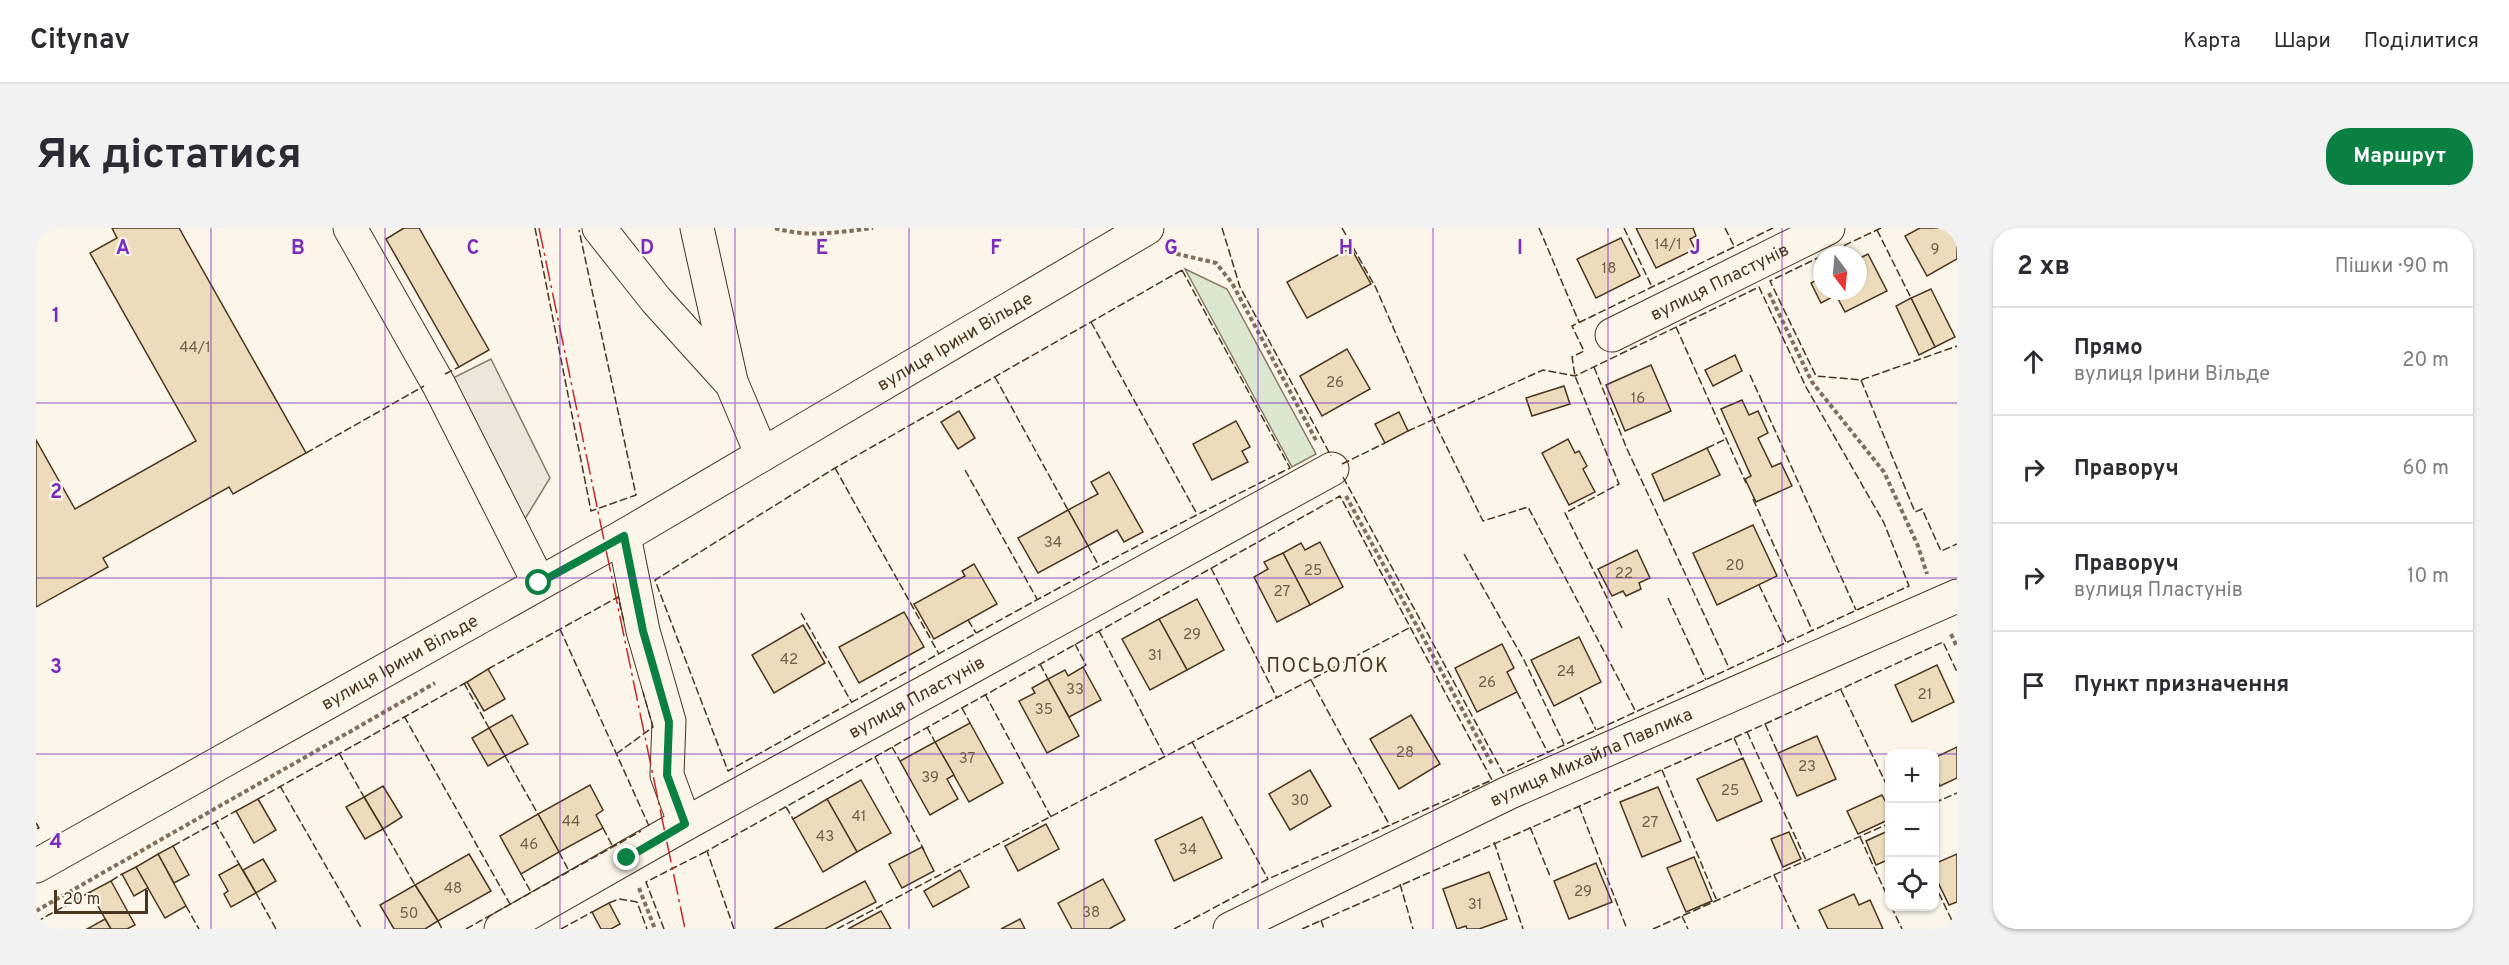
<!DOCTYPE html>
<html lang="uk">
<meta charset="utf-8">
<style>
:root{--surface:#fff;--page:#f2f2f3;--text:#2b2b33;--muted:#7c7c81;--line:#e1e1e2;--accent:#0b8043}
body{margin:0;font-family:Overpass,sans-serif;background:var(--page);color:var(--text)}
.controls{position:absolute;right:18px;bottom:18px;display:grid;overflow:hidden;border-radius:12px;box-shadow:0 2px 4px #0004}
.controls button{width:54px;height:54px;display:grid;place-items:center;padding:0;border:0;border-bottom:2px solid var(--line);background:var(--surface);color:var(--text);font:30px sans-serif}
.compass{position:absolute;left:1777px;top:18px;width:54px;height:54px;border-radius:50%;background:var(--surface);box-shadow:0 2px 4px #0004;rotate:164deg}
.scale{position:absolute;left:18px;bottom:15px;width:94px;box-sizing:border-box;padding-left:6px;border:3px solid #4a3520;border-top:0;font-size:16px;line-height:21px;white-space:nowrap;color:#4a3520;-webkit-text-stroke:4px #fbf6e9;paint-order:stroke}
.stop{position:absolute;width:18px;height:18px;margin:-14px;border:4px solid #0b8043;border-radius:50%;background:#fff}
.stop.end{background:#0b8043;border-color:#fff;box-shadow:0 2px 6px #0008}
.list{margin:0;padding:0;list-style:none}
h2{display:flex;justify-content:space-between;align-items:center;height:78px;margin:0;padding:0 24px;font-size:26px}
h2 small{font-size:20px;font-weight:400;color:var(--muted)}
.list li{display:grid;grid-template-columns:39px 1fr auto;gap:18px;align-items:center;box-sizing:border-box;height:108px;padding:0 24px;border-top:2px solid var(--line)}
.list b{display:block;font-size:22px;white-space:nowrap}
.list p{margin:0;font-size:20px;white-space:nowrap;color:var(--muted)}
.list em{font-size:20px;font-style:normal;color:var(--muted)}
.icon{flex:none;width:33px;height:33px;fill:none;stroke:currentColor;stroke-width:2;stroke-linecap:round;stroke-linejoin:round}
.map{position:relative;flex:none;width:1921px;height:701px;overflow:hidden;border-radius:24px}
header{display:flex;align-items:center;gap:36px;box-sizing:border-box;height:84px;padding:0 30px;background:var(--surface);border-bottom:2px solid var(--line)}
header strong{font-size:28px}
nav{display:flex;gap:33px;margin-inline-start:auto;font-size:21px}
.intro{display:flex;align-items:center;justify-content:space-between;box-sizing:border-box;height:144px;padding:0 36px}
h1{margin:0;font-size:42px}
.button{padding:15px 27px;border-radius:24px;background:var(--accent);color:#fff;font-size:21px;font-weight:700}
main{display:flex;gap:36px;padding:0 36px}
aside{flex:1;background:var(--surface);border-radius:24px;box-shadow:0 2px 4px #0004}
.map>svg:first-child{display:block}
.green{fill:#dce7d0;stroke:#887966;stroke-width:1.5}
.parking{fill:#ede7d9;stroke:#887966;stroke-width:1.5}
.building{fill:#ecdcbc;stroke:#4a3520;stroke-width:1.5}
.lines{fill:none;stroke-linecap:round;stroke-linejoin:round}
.minor-casing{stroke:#4a3520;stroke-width:35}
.path{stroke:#7f6f5c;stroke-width:4;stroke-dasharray:4.5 3;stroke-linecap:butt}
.minor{stroke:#fbf6e9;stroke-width:33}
.fence{stroke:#4a3520;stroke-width:1.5;stroke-dasharray:8 3;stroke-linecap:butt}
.power{stroke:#c62828;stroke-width:1.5;stroke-dasharray:21 4.5 3 4.5;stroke-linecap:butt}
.route{stroke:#0b8043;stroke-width:8}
.grid{fill:none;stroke:#7b2cbf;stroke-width:1.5;stroke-opacity:0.55}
.labels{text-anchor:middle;stroke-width:4.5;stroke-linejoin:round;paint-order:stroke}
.number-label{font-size:15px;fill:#725f47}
.street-label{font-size:18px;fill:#4a3520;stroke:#fbf6e9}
.neighbourhood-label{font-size:20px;letter-spacing:1.5px;fill:#4a3520;stroke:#fbf6e9}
.grid-label{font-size:20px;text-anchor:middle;font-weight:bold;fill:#7b2cbf;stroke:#fbf6e9;stroke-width:4.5;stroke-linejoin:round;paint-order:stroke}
</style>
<header>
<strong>Citynav</strong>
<nav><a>Карта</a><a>Шари</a><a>Поділитися</a></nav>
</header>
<div class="intro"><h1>Як дістатися</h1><a class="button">Маршрут</a></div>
<main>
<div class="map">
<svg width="1921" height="701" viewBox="0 0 1921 701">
<rect width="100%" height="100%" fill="#fbf6e9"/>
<path class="green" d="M1149,41L1191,61L1280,226L1256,239Z"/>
<path class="parking" d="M455,131L514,250L478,309L403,157Z"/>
<g class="building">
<path d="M76,0H143L270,225L197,266L193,259L67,330L72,339L0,379V212L39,281L160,213L54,25L81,10Z"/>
<path d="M368,0H383L453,122L423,139L350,11Z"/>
<path d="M1600,0H1657L1660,8L1654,11L1659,21L1620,40Z"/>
<path d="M1884,0H1916L1921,10V31L1891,48L1869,8Z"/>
<path d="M1585,10L1604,48L1560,70L1541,31Z"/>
<path d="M1315,20L1335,56L1271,90L1251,54Z"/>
<path d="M1832,26L1851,63L1809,84L1800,67L1785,75L1775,55L1786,49V63H1822V31Z"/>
<path d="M1895,61L1919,109L1899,119L1875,70Z"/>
<path d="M1875,70L1899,119L1883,127L1860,78Z"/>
<path d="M1311,121L1334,161L1286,188L1264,148Z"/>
<path d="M1699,127L1706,143L1677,158L1669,142Z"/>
<path d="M1615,137L1635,183L1589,203L1570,157Z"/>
<path d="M1528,158L1534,176L1496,188L1490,170Z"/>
<path d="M1706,172L1713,187L1722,183L1732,205L1722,210L1736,239L1745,235L1756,258L1720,274L1709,251L1715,248L1685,181Z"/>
<path d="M923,183L939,210L922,221L905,194Z"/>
<path d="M1363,184L1372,203L1349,215L1339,196Z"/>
<path d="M1200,193L1214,219L1206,223L1212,234L1176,252L1157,216Z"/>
<path d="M1532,211L1539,225L1543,223L1551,238L1547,241L1559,264L1533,277L1506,225Z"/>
<path d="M1671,220L1684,247L1628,273L1616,246Z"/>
<path d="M1073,244L1107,304L1088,314L1081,302L1052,318L1032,282L1062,266L1055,254Z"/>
<path d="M1032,282L1052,318L1002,345L982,310Z"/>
<path d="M1717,297L1741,348L1681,377L1657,325Z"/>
<path d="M1284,314L1307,359L1274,377L1247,325L1265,315L1269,322Z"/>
<path d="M1601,322L1614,350L1603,355L1605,361L1590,368L1587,363L1576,368L1562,341Z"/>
<path d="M1247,325L1274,377L1241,394L1218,349L1232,341L1228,334Z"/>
<path d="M938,336L961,376L898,411L878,376L929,348L926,343Z"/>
<path d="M1161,371L1188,422L1151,442L1123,391Z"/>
<path d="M868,384L888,419L823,455L803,419Z"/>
<path d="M1123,391L1151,442L1114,462L1086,411Z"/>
<path d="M767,397L789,435L738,465L716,427Z"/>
<path d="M1543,409L1565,454L1518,478L1495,432Z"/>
<path d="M1466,416L1478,440L1471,444L1481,464L1441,484L1419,440Z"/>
<path d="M1901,437L1918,474L1876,494L1859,457Z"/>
<path d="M1047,439L1065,472L1033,489L1012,451L1029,442L1032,448Z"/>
<path d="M452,441L469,471L448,483L431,454Z"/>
<path d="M1012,451L1043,508L1011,525L983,473L999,465L996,460Z"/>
<path d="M476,487L492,516L469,528L453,500Z"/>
<path d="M1375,487L1404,536L1363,561L1334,511Z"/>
<path d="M934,495L967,555L933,574L899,514Z"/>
<path d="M453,500L469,528L452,538L436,510Z"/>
<path d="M1781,508L1800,551L1761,568L1742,525Z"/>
<path d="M899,514L918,547L911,551L922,571L894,587L864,533Z"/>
<path d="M1921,519V550L1904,558L1898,547V530Z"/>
<path d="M1707,530L1726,573L1681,593L1661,551Z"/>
<path d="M1274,542L1295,578L1254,602L1233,566Z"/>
<path d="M825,552L855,605L821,624L791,571Z"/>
<path d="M554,557L567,582L560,587L567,600L523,624L502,586Z"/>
<path d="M347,558L366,589L347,601L328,569Z"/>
<path d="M1622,559L1645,613L1606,629L1584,574Z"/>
<path d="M1846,567L1854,582V591L1822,606L1811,583Z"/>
<path d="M328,569L347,601L329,611L310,579Z"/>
<path d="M222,571L240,602L218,615L200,583Z"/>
<path d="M791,571L821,624L787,644L757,591Z"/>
<path d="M502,586L523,624L485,646L464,608Z"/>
<path d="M1166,589L1186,630L1138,653L1119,612Z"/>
<path d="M1010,596L1023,621L982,643L969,618Z"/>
<path d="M1854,602V631L1840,637L1830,613Z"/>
<path d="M1753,604L1765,631L1747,639L1735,611Z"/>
<path d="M137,618L153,647L138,655L122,626Z"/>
<path d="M886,619L898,643L866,660L853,636Z"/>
<path d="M122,626L150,678L129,690L100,639Z"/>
<path d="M433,626L455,663L402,693L379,657Z"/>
<path d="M1921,626V674L1913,677L1898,646V636Z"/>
<path d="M1658,629L1676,673L1650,684L1631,640Z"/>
<path d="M227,631L240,653L220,665L207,642Z"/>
<path d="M1560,635L1576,674L1533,691L1518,653Z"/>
<path d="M203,636L220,665L195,679L188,666L192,663L183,647Z"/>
<path d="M100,639L112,660L98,668L86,646Z"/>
<path d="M924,642L933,659L897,679L888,663Z"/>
<path d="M1453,644L1471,691L1443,701H1431L1430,698L1421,701L1407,661Z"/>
<path d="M1067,651L1089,692L1073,701H1036L1022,675Z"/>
<path d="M75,653L99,697L91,701H75L54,664Z"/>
<path d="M829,653L840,674L789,701H738Z"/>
<path d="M379,657L402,693L389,701H358L344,677Z"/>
<path d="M1818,666L1823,677L1834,672L1847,701H1792L1783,682Z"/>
<path d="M573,675L584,696L575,701H565L556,684Z"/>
<path d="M845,683L855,701H812Z"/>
<path d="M69,691L75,701H51Z"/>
<path d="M984,691L989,701H965Z"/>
</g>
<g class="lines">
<defs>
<g id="minor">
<path d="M314,0L403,157L503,355"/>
<path d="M563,0L620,72L696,156L726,227"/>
<path d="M661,0L695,153"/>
<path id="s1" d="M1576,107L1792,0"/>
<path d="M588,308L607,403L633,493L631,547L649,596"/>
<path id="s2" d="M0,638L588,308L1111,0"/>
<path id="s3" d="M465,701L649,596L1296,241"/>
<path id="s4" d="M1194,701L1472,565L1921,368"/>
</g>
</defs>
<use href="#minor" class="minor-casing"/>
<g class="path">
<path d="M739,0C772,10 803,4 837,0"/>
<path d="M1133,24L1180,35L1196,55L1281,214"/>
<path d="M1733,65L1776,154L1848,244L1882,318L1891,346"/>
<path d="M1310,268L1457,538"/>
<path d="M1915,406L1921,419"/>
<path d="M603,660L619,701"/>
<path d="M0,683L399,455"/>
</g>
<use href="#minor" class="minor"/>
<g class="fence">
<path d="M499,0L555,283L600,267L543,2"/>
<path d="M1186,0L1204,59L1295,228"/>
<path d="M1306,0L1340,60L1397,191L1447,293L1492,279L1600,484"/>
<path d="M1503,0L1543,94"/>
<path d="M1588,0L1616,59"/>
<path d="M1689,0L1698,18"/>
<path d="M1841,2L1875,70"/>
<path d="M1788,27L1845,0"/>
<path d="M1786,28L1734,53L1780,148L1825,152L1921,118"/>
<path d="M1146,42L1254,240C1063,334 878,440 692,543L619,352L799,240Z"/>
<path d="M1055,94L1161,286"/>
<path d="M1640,99L1710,255"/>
<path d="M1558,139L1591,221L1693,440"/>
<path d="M409,146L423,139"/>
<path d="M1714,147L1820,382"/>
<path d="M959,149L1032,282"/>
<path d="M1825,152L1879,284L1886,281L1905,323L1921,316"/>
<path d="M1671,220L1690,211"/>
<path d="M270,225L388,158"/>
<path d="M1306,236L1349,215"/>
<path d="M799,240L903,426"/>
<path d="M929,242L1001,371"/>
<path d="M1307,249L1467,545L1873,358L1848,295L1770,159L1723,59L1539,148L1507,142L1372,203"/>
<path d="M1717,271L1776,402"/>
<path d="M1052,318L1063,338"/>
<path d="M1428,326L1488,432L1528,516"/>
<path d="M1175,340L1241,470"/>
<path d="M1723,357L1750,414"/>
<path d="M1632,370L1670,452"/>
<path d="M765,385L816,475"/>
<path d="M932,392L940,405"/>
<path d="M1586,400L1529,285L1583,256L1539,148L1536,129L1548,123L1536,98L1737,0"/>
<path d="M524,401L613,598"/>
<path d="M1063,403L1129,529"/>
<path d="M1039,416L1050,437L1047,439"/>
<path d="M1004,436L1012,451"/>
<path d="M452,441L582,369L588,394"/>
<path d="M1275,452L1354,598"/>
<path d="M428,455L453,500"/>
<path d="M1805,462L1854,564"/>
<path d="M1481,464L1512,525"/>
<path d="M949,466L1015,589"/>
<path d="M1544,469L1560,502"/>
<path d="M926,480L934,495"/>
<path d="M368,488L474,676"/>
<path d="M1729,496L1742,525"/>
<path d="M891,499L899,514"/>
<path d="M1711,504L1770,632"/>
<path d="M1698,510L1707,530"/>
<path d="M1156,514L1232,651"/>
<path d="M856,519L864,533"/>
<path d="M303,525L328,569"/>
<path d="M580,526L617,499L607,464"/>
<path d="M469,528L502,586"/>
<path d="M839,529L888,622"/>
<path d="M1626,542L1681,673"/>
<path d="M244,558L326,701"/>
<path d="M222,571L431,454"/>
<path d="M1898,575L1921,565"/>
<path d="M1543,578L1591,701"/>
<path d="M750,579L757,591"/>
<path d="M179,594L203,636"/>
<path d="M0,595L3,600L0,601"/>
<path d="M1494,599L1514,648"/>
<path d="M567,600L577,619"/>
<path d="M347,601L379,657"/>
<path d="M1824,609L1854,674"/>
<path d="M1458,614L1487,701"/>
<path d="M137,618L200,583"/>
<path d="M523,624L533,643"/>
<path d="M485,646L495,664"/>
<path d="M1738,647L1763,701"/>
<path d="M75,653L86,646"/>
<path d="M1898,655L1920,701"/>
<path d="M1364,656L1377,701"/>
<path d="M220,665L240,701"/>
<path d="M573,675L583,671L601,674L611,701"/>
<path d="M150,678L163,701"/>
<path d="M1855,678L1866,701"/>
<path d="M1646,688L1652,701"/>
<path d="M1285,692L1288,701"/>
<path d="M402,693L406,701"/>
<path d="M0,694L54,664"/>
<path d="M430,701L605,603"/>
<path d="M525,701L556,684"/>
<path d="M628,701L610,654L671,623"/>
<path d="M698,701L671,623L1304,268L1456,552L1232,651L1138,701"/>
<path d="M801,701L1375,399"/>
<path d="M1266,701L1729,496L1907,414L1921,444"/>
<path d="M1617,701L1854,595"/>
</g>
<path class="power" d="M503,0L649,701"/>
</g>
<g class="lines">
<path class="route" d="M503,355L588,308L607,403L633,494L631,547L649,596L591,630"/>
</g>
<path class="grid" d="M175,0V701M349,0V701M524,0V701M699,0V701M873,0V701M1048,0V701M1222,0V701M1397,0V701M1572,0V701M1746,0V701M0,175H1921M0,350H1921M0,526H1854M1898,526H1921"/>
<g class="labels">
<g class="number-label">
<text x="1632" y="21">14/1</text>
<text x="1899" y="26">9</text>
<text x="1573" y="45">18</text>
<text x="159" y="124">44/1</text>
<text x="1299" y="159">26</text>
<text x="1602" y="175">16</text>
<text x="1017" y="319">34</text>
<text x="1699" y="342">20</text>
<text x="1277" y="347">25</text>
<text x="1588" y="350">22</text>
<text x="1246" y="368">27</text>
<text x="1156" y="411">29</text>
<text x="1119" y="432">31</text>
<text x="753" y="436">42</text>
<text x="1530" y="448">24</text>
<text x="1451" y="459">26</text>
<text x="1039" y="466">33</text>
<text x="1889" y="471">21</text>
<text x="1008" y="486">35</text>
<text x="1369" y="529">28</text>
<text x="931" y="535">37</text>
<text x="1771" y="543">23</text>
<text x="894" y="554">39</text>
<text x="1694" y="567">25</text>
<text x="1264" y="577">30</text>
<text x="823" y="593">41</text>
<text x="535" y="598">44</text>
<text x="1614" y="599">27</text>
<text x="789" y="613">43</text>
<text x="493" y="621">46</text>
<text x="1152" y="626">34</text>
<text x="417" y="665">48</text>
<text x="1547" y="668">29</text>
<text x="1439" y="681">31</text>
<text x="1055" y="689">38</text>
<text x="373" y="690">50</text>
</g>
<g class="street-label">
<text dy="6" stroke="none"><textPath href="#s1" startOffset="120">вулиця Пластунів</textPath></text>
<text dy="6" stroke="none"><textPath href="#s2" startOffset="1058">вулиця Ірини Вільде</textPath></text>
<text dy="6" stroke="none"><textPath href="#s2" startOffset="417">вулиця Ірини Вільде</textPath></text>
<text dy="6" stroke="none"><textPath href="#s3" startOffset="476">вулиця Пластунів</textPath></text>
<text dy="6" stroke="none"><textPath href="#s4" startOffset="400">вулиця Михайла Павлика</textPath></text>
</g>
<g class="neighbourhood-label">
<text x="1292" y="444">ПОСЬОЛОК</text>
</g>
</g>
<g class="grid-label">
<text x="87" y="26">A</text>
<text x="262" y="26">B</text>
<text x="437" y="26">C</text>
<text x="611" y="26">D</text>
<text x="786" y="26">E</text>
<text x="960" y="26">F</text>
<text x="1135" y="26">G</text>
<text x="1310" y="26">H</text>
<text x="1484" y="26">I</text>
<text x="1659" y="26">J</text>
<text x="20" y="94">1</text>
<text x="20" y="270">2</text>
<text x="20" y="445">3</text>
<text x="20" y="620">4</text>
</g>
</svg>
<div class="controls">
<button>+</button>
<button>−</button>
<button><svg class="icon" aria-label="locate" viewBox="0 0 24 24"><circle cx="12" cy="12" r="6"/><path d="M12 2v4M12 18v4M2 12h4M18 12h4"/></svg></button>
</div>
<svg class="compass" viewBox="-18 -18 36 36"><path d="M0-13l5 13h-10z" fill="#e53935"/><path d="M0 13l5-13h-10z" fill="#7c7c81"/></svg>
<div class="scale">20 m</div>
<div class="stop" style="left:503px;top:355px"></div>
<div class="stop end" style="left:591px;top:630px"></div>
</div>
<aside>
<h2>2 хв<small>Пішки · 90 m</small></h2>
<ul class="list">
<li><svg class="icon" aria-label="ahead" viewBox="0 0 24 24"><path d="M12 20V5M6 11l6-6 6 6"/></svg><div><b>Прямо</b><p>вулиця Ірини Вільде</p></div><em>20 m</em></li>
<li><svg class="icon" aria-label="right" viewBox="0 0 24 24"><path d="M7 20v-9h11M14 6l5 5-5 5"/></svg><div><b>Праворуч</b></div><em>60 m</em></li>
<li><svg class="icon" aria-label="right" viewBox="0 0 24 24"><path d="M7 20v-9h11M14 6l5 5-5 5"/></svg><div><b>Праворуч</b><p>вулиця Пластунів</p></div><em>10 m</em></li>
<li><svg class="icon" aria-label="arrive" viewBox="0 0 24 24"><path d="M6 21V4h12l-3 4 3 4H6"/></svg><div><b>Пункт призначення</b></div></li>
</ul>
</aside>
</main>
